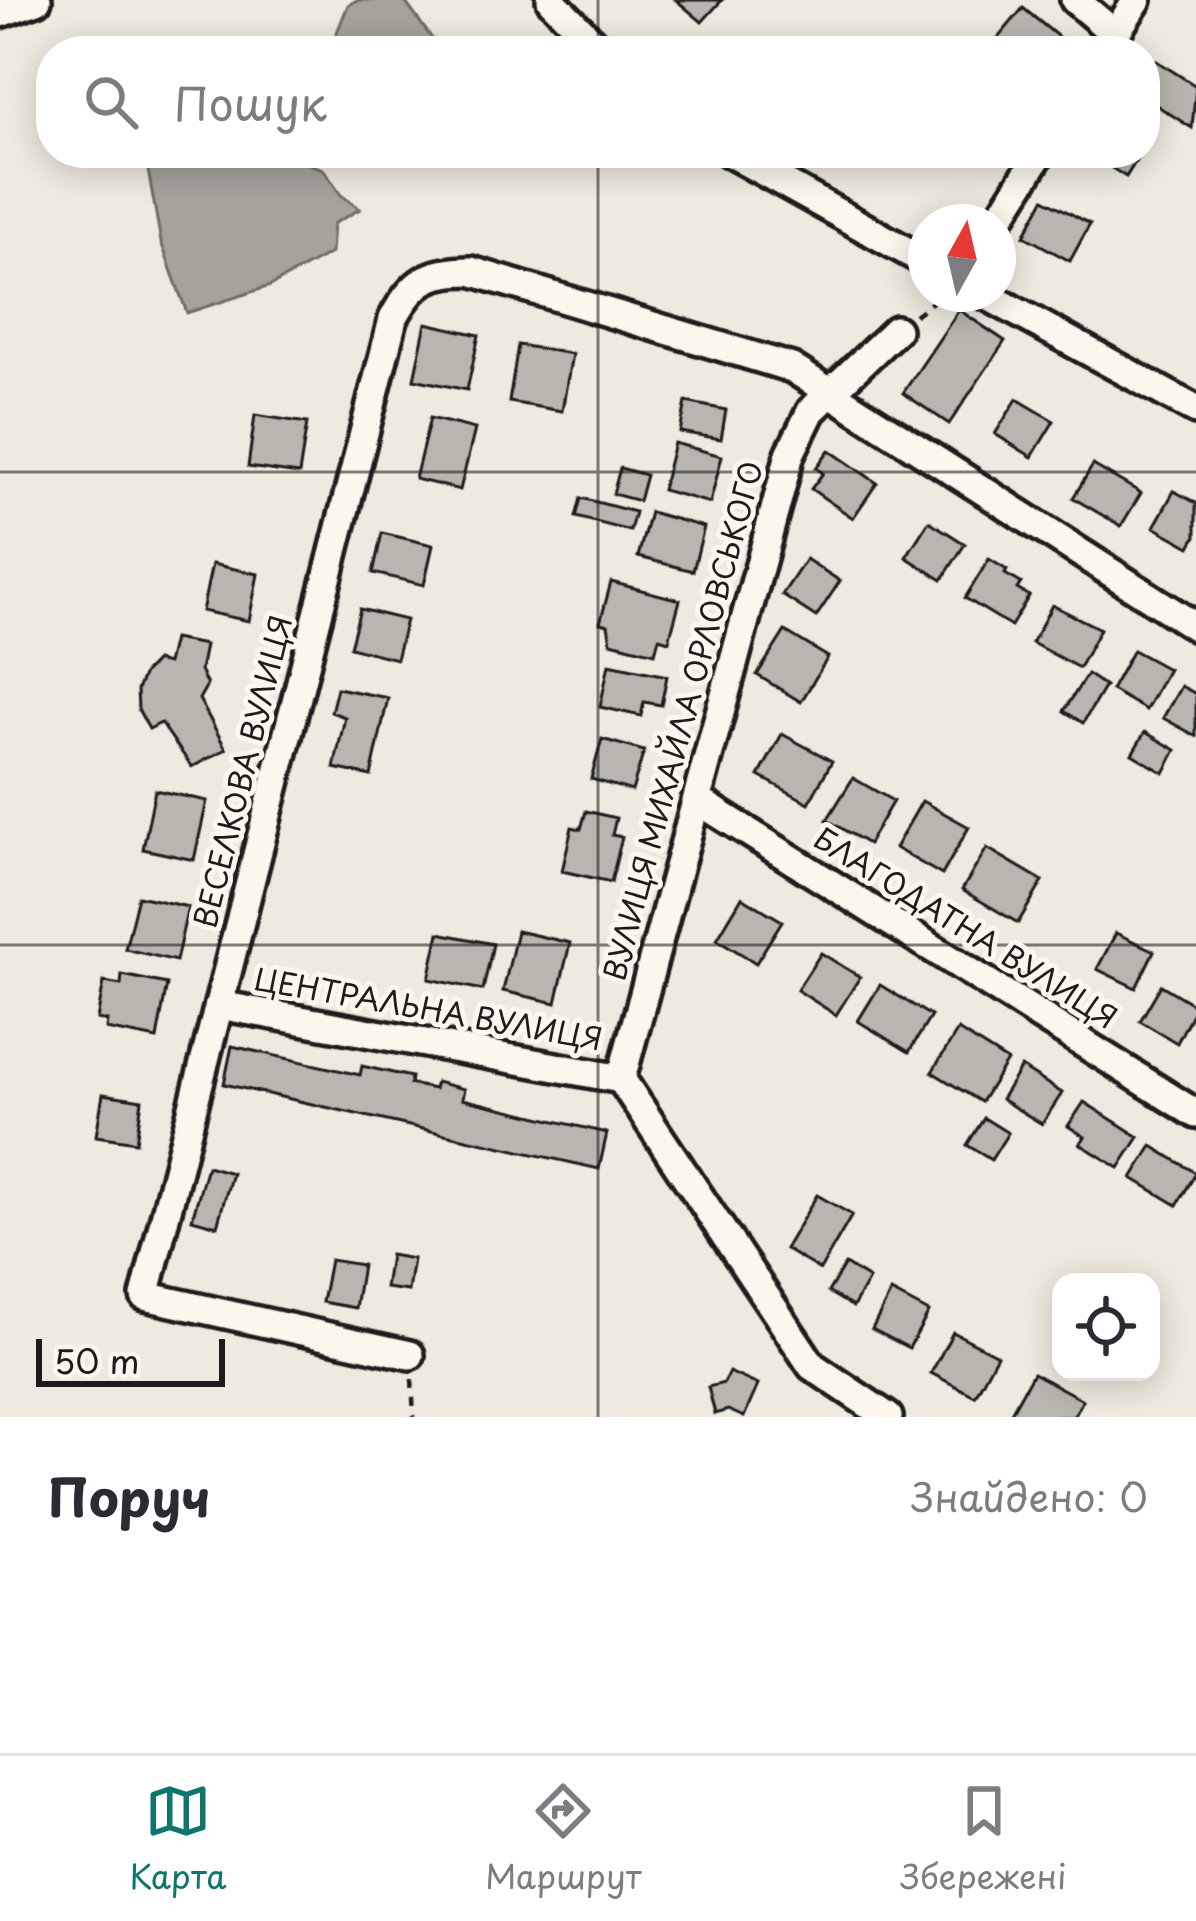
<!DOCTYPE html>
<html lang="uk">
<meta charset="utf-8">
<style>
:root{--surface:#fff;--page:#f7f7f7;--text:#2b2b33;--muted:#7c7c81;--line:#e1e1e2;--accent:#0f766e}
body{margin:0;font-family:"Playpen Sans",sans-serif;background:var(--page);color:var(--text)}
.controls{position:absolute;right:36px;bottom:36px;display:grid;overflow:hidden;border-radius:24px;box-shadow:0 6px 30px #0003}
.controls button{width:108px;height:108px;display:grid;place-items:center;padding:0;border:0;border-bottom:3px solid var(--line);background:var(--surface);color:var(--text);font:60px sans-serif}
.compass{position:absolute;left:908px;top:204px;width:108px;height:108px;border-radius:50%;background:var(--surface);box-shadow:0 6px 30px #0003;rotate:8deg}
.scale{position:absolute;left:36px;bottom:30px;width:189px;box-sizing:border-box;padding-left:12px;border:6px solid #1c1c1c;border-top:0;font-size:33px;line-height:42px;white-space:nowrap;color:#1c1c1c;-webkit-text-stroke:9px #fbf7ec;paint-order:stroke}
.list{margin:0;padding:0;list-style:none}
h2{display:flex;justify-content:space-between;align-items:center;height:156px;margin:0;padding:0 48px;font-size:51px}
h2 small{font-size:39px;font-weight:400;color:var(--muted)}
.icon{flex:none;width:66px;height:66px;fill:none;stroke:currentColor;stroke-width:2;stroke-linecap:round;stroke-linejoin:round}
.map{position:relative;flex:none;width:1196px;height:1417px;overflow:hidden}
.search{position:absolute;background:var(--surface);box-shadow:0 6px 30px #0003;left:36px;right:36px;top:36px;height:132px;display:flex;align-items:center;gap:30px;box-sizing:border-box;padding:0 42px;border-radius:48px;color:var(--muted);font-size:45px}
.sheet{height:336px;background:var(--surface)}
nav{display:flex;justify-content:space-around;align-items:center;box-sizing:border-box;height:168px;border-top:3px solid var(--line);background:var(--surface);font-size:33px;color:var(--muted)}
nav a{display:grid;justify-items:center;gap:6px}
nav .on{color:var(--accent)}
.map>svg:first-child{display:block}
.water{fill:#a6a39d;stroke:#6f6d69;stroke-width:3}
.building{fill:#b9b6af;stroke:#1c1c1c;stroke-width:3}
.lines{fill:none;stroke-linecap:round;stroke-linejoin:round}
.street-casing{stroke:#1c1c1c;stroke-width:36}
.path{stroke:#1c1c1c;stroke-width:4.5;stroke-dasharray:9 9;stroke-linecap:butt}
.street{stroke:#fbf7ec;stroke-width:27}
.grid{fill:none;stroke:#1c1c1c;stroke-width:3;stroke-opacity:0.55}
.labels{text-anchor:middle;stroke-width:10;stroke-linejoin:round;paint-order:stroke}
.street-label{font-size:30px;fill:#1c1c1c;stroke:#fbf7ec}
</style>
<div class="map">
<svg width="1196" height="1417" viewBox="0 0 1196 1417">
<rect width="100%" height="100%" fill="#eeeadf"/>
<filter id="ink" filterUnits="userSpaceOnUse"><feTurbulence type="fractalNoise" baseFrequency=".00833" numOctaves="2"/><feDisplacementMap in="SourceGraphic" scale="24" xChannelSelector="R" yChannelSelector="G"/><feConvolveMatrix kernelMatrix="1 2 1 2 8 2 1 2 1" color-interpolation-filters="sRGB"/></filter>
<g filter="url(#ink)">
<g class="water">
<path d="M357,0H404L441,51H335L332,45L348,5Z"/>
<path d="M145,153H279L323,169L341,195L360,209L333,224L331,253L270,286L187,313L161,242Z"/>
</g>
<g class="building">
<path d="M676,0H722L702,22Z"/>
<path d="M1023,8L1067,44L1062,51H1002L993,44Z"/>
<path d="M1155,60L1196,86L1192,128L1145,98V75Z"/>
<path d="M1088,153H1141L1126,177Z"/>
<path d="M1044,199L1090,224L1070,261L1024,236Z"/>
<path d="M959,310L1005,341L949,424L903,393Z"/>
<path d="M426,323L479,335L467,390L414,379Z"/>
<path d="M518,345L572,354L562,411L509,402Z"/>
<path d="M1017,399L1054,421L1032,457L995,434Z"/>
<path d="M686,402L726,410L721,439L680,432Z"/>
<path d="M255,415L307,423L299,474L248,467Z"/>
<path d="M430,418L475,429L460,490L415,479Z"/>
<path d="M674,443L722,456L710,503L662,490Z"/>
<path d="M829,450L877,483L853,518L811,489L823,473L816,468Z"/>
<path d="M1093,465L1141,493L1121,526L1073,498Z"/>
<path d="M620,468L646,475L639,501L613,494Z"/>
<path d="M1174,491L1196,503V536L1190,547L1154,527Z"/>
<path d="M581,498L635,512L630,531L576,517Z"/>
<path d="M650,512L704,527L693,571L638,557Z"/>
<path d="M929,521L965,544L942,580L906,557Z"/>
<path d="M382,533L433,545L424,585L373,573Z"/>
<path d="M806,559L840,581L816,617L782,595Z"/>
<path d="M989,559L1007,570L1005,574L1021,583L1017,589L1029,596L1011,626L965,598Z"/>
<path d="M212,564L258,574L249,621L202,611Z"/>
<path d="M611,582L680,600L669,641L659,638L655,653L611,642L608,625L600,623Z"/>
<path d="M1052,605L1100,629L1079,668L1032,643Z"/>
<path d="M360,609L406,620L396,659L350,647Z"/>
<path d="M785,631L828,657L801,702L757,675Z"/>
<path d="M173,639L205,645L200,671L207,685L199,699L226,749L192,767L161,723L149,729L138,709L137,690L144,673L156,661L167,664Z"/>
<path d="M1133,650L1168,669L1146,710L1111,690Z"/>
<path d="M609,664L667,676L661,705L644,702L641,716L600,707Z"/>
<path d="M1087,674L1105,686L1083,723L1064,711Z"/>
<path d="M1181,686L1196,694V736L1163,718Z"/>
<path d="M337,688L388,698L371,776L334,768L345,717L331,712Z"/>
<path d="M1145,732L1176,750L1164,773L1132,754Z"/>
<path d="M782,734L832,761L809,803L759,776Z"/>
<path d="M602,739L644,751L632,791L591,779Z"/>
<path d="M853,778L893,801L868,844L827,820Z"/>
<path d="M155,790L207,801L194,860L143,849Z"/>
<path d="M922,801L969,827L942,875L895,848Z"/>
<path d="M586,811L616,818L612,835L622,837L611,882L562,871L572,827L581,829Z"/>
<path d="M987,848L1043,881L1018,923L962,890Z"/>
<path d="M138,896L188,907L176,961L125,949Z"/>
<path d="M742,897L782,921L756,963L717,939Z"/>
<path d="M517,931L570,943L556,1003L503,991Z"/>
<path d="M439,933L493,944L483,990L429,979Z"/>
<path d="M1116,933L1154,951L1136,988L1097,969Z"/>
<path d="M821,953L860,977L836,1015L797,990Z"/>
<path d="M122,975L167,984L157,1039L106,1029L107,1021L97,1019L104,982L121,985Z"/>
<path d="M880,985L931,1016L909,1052L858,1021Z"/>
<path d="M1161,985L1196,1006L1177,1043L1140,1021Z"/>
<path d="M958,1030L1007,1061L981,1102L932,1072Z"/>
<path d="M232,1046L360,1075L362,1066L411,1077L410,1084L434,1089L436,1082L464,1089L462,1099L607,1133L599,1169L224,1084Z"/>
<path d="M1021,1067L1062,1093L1042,1124L1001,1099Z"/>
<path d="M103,1094L142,1100L136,1142L96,1136Z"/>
<path d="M1084,1102L1139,1137L1119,1168L1080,1144L1085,1137L1068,1126Z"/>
<path d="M984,1118L1008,1133L991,1160L967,1145Z"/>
<path d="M1152,1146L1196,1173L1177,1205L1132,1178Z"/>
<path d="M207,1166L232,1173L217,1226L192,1219Z"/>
<path d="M817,1195L852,1215L820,1270L785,1249Z"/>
<path d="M390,1255L413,1259L408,1291L385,1288Z"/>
<path d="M330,1260L362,1265L355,1308L322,1302Z"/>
<path d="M845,1264L869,1279L853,1307L828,1292Z"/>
<path d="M891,1292L929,1312L909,1348L872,1329Z"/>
<path d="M953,1332L997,1355L975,1396L931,1373Z"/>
<path d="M729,1372L758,1385L744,1417L728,1410L715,1414L708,1387L724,1383Z"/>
<path d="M1033,1373L1083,1400L1073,1417L1009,1416Z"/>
</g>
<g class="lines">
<defs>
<g id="street">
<path d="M551,0L601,51"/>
<path d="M1075,0L1115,34"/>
<path d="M0,13L37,0"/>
<path d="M1104,51L1137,0"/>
<path d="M730,153L926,262"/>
<path d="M997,222L1040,153"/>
<path d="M984,294L1196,410"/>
<path d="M699,801L1196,1114"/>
<path d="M219,1005L621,1079L812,1366L888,1417"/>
<path d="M621,1079L790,454L811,411L896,330"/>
<path d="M410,1355L145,1296L393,319C413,281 429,271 471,271L792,368L1196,627"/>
</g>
</defs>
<use href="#street" class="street-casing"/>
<g class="path">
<path d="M915,315L943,294"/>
<path d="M412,1379L414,1417"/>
</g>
<use href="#street" class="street"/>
</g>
</g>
<path class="grid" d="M598,0V51M598,153V1417M0,472H1196M0,945H1196"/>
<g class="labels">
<g class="street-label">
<text transform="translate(684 721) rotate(-75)" y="10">ВУЛИЦЯ МИХАЙЛА ОРЛОВСЬКОГО</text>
<text transform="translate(244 772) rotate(-76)" y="10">ВЕСЕЛКОВА ВУЛИЦЯ</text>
<text transform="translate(965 929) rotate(32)" y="10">БЛАГОДАТНА ВУЛИЦЯ</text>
<text transform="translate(428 1010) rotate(10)" y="10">ЦЕНТРАЛЬНА ВУЛИЦЯ</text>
</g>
</g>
</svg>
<div class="controls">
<button><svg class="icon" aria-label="locate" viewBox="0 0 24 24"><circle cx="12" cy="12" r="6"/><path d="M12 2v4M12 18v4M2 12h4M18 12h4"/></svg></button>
</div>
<svg class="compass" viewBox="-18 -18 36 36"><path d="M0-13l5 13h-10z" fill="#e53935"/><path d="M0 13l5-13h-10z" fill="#7c7c81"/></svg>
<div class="scale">50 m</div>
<div class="search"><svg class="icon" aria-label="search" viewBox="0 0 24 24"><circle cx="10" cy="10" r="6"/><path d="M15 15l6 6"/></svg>Пошук</div>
</div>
<section class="sheet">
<h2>Поруч<small>Знайдено: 0</small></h2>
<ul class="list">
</ul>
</section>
<nav>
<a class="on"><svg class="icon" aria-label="map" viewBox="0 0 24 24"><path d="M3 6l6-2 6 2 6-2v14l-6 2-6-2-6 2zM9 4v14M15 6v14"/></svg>Карта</a>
<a><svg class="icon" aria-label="directions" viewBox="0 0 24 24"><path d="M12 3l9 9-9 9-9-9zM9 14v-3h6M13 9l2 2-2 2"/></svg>Маршрут</a>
<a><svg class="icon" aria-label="saved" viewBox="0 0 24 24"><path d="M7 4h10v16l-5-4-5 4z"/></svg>Збережені</a>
</nav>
